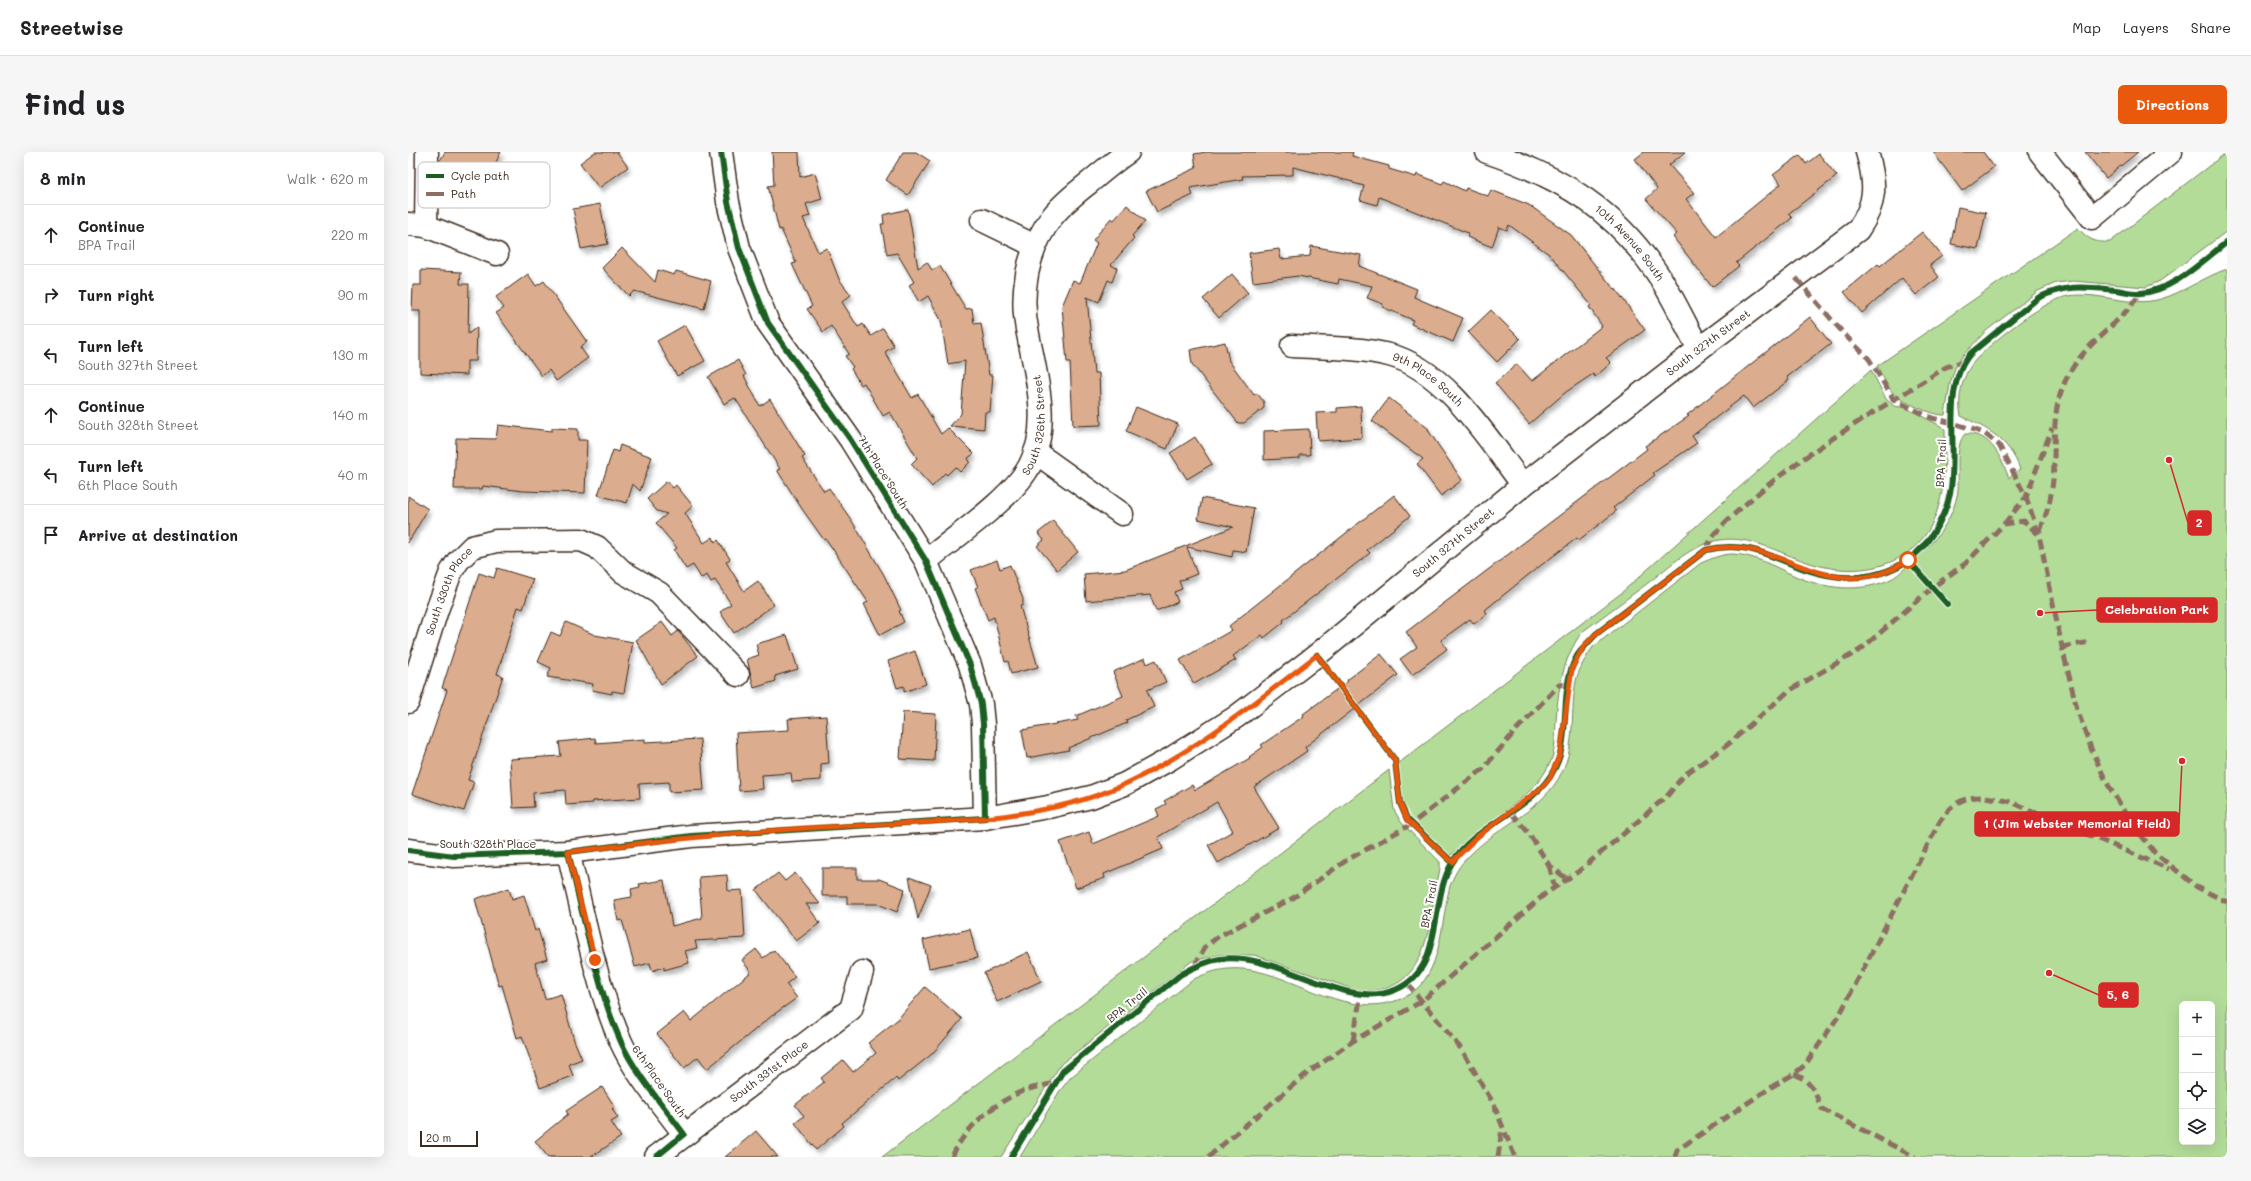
<!DOCTYPE html>
<meta charset="utf-8">
<style>
:root{--surface:#fff;--page:#f6f6f6;--text:#202124;--muted:#757577;--line:#e0e0e0;--accent:#ea580c}
body{margin:0;font-family:Mali,sans-serif;background:var(--page);color:var(--text)}
.controls{position:absolute;right:12px;bottom:12px;display:grid;overflow:hidden;border-radius:6px;box-shadow:0 4px 16px #0002}
.controls button{width:36px;height:36px;display:grid;place-items:center;padding:0;border:0;border-bottom:1px solid var(--line);background:var(--surface);color:var(--text);font:20px sans-serif}
.scale{position:absolute;left:12px;bottom:10px;width:58px;box-sizing:border-box;padding-left:4px;border:2px solid #3b2a1e;border-top:0;font-size:11px;line-height:14px;white-space:nowrap;color:#3b2a1e;-webkit-text-stroke:3px #fff;paint-order:stroke}
.stop{position:absolute;width:12px;height:12px;margin:-9px;border:3px solid #ea580c;border-radius:50%;background:#fff}
.stop.end{background:#ea580c;border-color:#fff;box-shadow:0 1px 4px #0008}
.list{margin:0;padding:0;list-style:none}
h2{display:flex;justify-content:space-between;align-items:center;height:52px;margin:0;padding:0 16px;font-size:17px}
h2 small{font-size:13px;font-weight:400;color:var(--muted)}
.list li{display:grid;grid-template-columns:26px 1fr auto;gap:12px;align-items:center;box-sizing:border-box;height:60px;padding:0 16px;border-top:1px solid var(--line)}
.list b{display:block;font-size:15px;white-space:nowrap}
.list p{margin:0;font-size:13px;white-space:nowrap;color:var(--muted)}
.list em{font-size:13px;font-style:normal;color:var(--muted)}
.icon{flex:none;width:22px;height:22px;fill:none;stroke:currentColor;stroke-width:2;stroke-linecap:round;stroke-linejoin:round}
.map{position:relative;flex:none;width:1819px;height:1005px;overflow:hidden;border-radius:6px}
header{display:flex;align-items:center;gap:24px;box-sizing:border-box;height:56px;padding:0 20px;background:var(--surface);border-bottom:1px solid var(--line)}
header strong{font-size:19px}
nav{display:flex;gap:22px;margin-inline-start:auto;font-size:14px}
.intro{display:flex;align-items:center;justify-content:space-between;box-sizing:border-box;height:96px;padding:0 24px}
h1{margin:0;font-size:28px}
.button{padding:10px 18px;border-radius:6px;background:var(--accent);color:#fff;font-size:14px;font-weight:700}
main{display:flex;gap:24px;padding:0 24px}
aside{flex:1;background:var(--surface);border-radius:6px;box-shadow:0 4px 16px #0002}
.map>svg:first-child{display:block}
.green{fill:#b3dc99;stroke:#77835c;fill-rule:evenodd}
.building{fill:#dbac8d;stroke:#3b2a1e;filter:url(#shadow)}
.lines{fill:none;stroke-linecap:round;stroke-linejoin:round}
.minor-casing{stroke:#3b2a1e;stroke-width:25}
.minor{stroke:#fff;stroke-width:22}
.quiet{stroke:#8d6e63;stroke-width:5;stroke-dasharray:10 5;stroke-linecap:butt}
.cycleway-casing{stroke:#fff;stroke-width:8}
.cycleway{stroke:#1b5e20;stroke-width:6}
.route{stroke:#ea580c;stroke-width:5}
.labels{text-anchor:middle;stroke-width:4;stroke-linejoin:round;paint-order:stroke}
.street-label{font-size:11px;fill:#3b2a1e;stroke:#fff}
.key{fill:#fff;stroke:#c4bfbc;stroke-width:1}
.key-label{font-size:11px;fill:#3b2a1e}
.leader{fill:none;stroke:#d62828;stroke-width:1.5}
.callout-dot{fill:#d62828;stroke:#fff;stroke-width:1.5}
.callout{fill:#d62828;stroke:#d62828;stroke-width:1.5}
.callout-label{font-size:12px;text-anchor:middle;font-weight:bold;fill:#fff}
</style>
<header>
<strong>Streetwise</strong>
<nav><a>Map</a><a>Layers</a><a>Share</a></nav>
</header>
<div class="intro"><h1>Find us</h1><a class="button">Directions</a></div>
<main>
<aside>
<h2>8 min<small>Walk · 620 m</small></h2>
<ul class="list">
<li><svg class="icon" aria-label="ahead" viewBox="0 0 24 24"><path d="M12 20V5M6 11l6-6 6 6"/></svg><div><b>Continue</b><p>BPA Trail</p></div><em>220 m</em></li>
<li><svg class="icon" aria-label="right" viewBox="0 0 24 24"><path d="M7 20v-9h11M14 6l5 5-5 5"/></svg><div><b>Turn right</b></div><em>90 m</em></li>
<li><svg class="icon" aria-label="left" viewBox="0 0 24 24"><path d="M17 20v-9H6M10 6l-5 5 5 5"/></svg><div><b>Turn left</b><p>South 327th Street</p></div><em>130 m</em></li>
<li><svg class="icon" aria-label="ahead" viewBox="0 0 24 24"><path d="M12 20V5M6 11l6-6 6 6"/></svg><div><b>Continue</b><p>South 328th Street</p></div><em>140 m</em></li>
<li><svg class="icon" aria-label="left" viewBox="0 0 24 24"><path d="M17 20v-9H6M10 6l-5 5 5 5"/></svg><div><b>Turn left</b><p>6th Place South</p></div><em>40 m</em></li>
<li><svg class="icon" aria-label="arrive" viewBox="0 0 24 24"><path d="M6 21V4h12l-3 4 3 4H6"/></svg><div><b>Arrive at destination</b></div></li>
</ul>
</aside>
<div class="map">
<svg width="1819" height="1005" viewBox="0 0 1819 1005">
<defs>
<filter id="shadow"><feDropShadow dx="2.5" dy="4.5" stdDeviation="2" flood-color="#0004"/></filter>
</defs>
<rect width="100%" height="100%" fill="#fff"/>
<filter id="ink" filterUnits="userSpaceOnUse"><feTurbulence type="fractalNoise" baseFrequency=".025" numOctaves="2"/><feDisplacementMap in="SourceGraphic" scale="8" xChannelSelector="R" yChannelSelector="G"/><feConvolveMatrix kernelMatrix="1 2 1 2 8 2 1 2 1" color-interpolation-filters="sRGB"/></filter>
<g filter="url(#ink)">
<g class="green">
<path d="M1819,0V79L1752,129L1738,135L1665,129L1648,131L1630,139L1578,179L1555,203L1547,216L1542,232L1537,263C1527,264 1491,249 1485,241C1479,234 1474,223 1469,214L1670,76C1680,87 1686,91 1702,90Z"/>
<path d="M1819,117V1005H612L651,940L663,925L786,827C797,822 807,818 820,817C871,812 922,860 974,852C1035,843 1030,784 1041,738C1044,725 1052,712 1062,703C1090,674 1136,658 1154,620C1168,592 1162,559 1168,529C1171,516 1178,505 1185,495L1293,411C1303,407 1313,402 1325,402C1346,403 1365,414 1385,423C1415,437 1454,442 1485,426C1492,422 1498,415 1503,410C1525,392 1542,373 1549,344C1553,328 1545,294 1557,282C1583,280 1593,306 1601,326L1612,317C1600,286 1580,277 1553,264C1549,247 1554,226 1564,212C1579,193 1636,148 1660,144C1691,139 1721,156 1753,147C1776,140 1796,125 1819,117ZM1774,852H1804V990H1774Z"/>
<path d="M1463,218L1478,247L1486,254L1498,256L1531,273L1537,277C1537,304 1538,330 1530,356C1513,415 1451,428 1399,410C1371,401 1342,383 1312,388C1284,392 1262,414 1240,431C1218,447 1196,464 1174,480C1155,506 1150,537 1148,569C1147,583 1148,598 1142,611C1127,644 1089,663 1063,685C1056,691 1050,698 1043,703H1039C1022,688 1000,673 995,648C992,636 992,623 991,611L1212,442Z"/>
<path d="M981,618L986,658L993,670L1032,710C1033,721 1027,734 1026,746C1019,794 1010,845 948,838L846,803H811L784,809L653,912L593,1005H474Z"/>
</g>
<g class="building">
<path d="M37,0H93L88,10L95,14L83,37L76,33L69,46L34,28L39,19L31,15V10Z"/>
<path d="M187,0H209L220,15L191,36L172,11Z"/>
<path d="M364,0H391L392,25L407,21L414,47L398,52L402,64L395,66L410,100L419,96L431,127L443,143L434,150L450,175L455,172L463,184L475,176L486,194L477,200L504,246L510,242L533,282L540,276L566,302L560,306L562,310L552,320L547,315L539,323L537,321L524,335L503,312L509,306L482,260L475,264L456,231L453,233L443,217L445,215L437,204L441,202L423,174L415,180L399,157L404,154L384,112L388,111L373,77L371,78L360,34L366,33Z"/>
<path d="M495,0H508L522,9L500,43L478,28Z"/>
<path d="M798,0H945L944,4L981,14V17L1008,25L1009,22L1034,32L1036,29L1057,39L1058,36L1080,44L1083,38L1121,53L1163,83L1206,137L1207,136L1237,178L1198,206L1203,211L1187,225L1185,222L1158,240L1121,272L1087,231L1109,212L1124,229L1194,174L1181,155L1183,153L1142,103L1101,73L1099,78L1091,75L1084,95L1059,85L1060,81L971,45L969,53L952,48L956,34L945,31V30L885,15V23L834,24L835,27L782,36L785,43L749,60L738,39L788,16L786,2Z"/>
<path d="M1236,0H1277L1261,13L1286,41L1278,47L1308,85L1373,32L1365,23L1392,3L1398,12L1411,2L1429,24L1380,62L1384,66L1328,111L1331,114L1304,135L1265,85L1269,82L1238,47L1249,37L1227,7Z"/>
<path d="M1525,0H1575L1586,15L1554,39Z"/>
<path d="M1677,0H1730L1698,26Z"/>
<path d="M192,52L200,92L173,97L165,57Z"/>
<path d="M719,53L737,69L724,84L726,86L703,113L709,116L704,130L700,128L691,150L679,145L686,221H691L693,273L665,274L662,210H659L654,154L665,128L672,131L689,91L685,88L703,66L706,68Z"/>
<path d="M1550,55L1578,61L1570,97L1543,92Z"/>
<path d="M500,57L510,116L519,110L524,118L532,114L558,157L564,156L566,172L573,171L581,223H585L582,260H577L576,277L542,274L553,262L557,209L540,212L533,168L520,144L511,150L501,133L506,130L489,101L479,103L473,72H476L475,63Z"/>
<path d="M1514,80L1534,104L1522,113L1531,125L1508,143L1494,126L1454,161L1436,140L1470,112L1472,114Z"/>
<path d="M903,94L953,103L951,114L1009,137L1006,145L1055,166L1045,190L1003,172L1005,168L974,155L975,152L959,146L964,134L931,127L930,132L890,124L845,130L841,101L871,97L873,107L902,104Z"/>
<path d="M214,96L247,130L250,118L266,123L268,119L303,129L296,157L226,139L221,144L194,116Z"/>
<path d="M13,118L53,120L52,132H61L60,182L69,175L68,209H59V223L12,221V159H4L5,133H13Z"/>
<path d="M120,122L128,134L136,129L179,190L172,195L180,206L148,229L141,218L134,224L88,161L96,156L88,145Z"/>
<path d="M824,122L840,141L811,166L795,147Z"/>
<path d="M1083,158L1112,187L1089,210L1060,180Z"/>
<path d="M1402,165L1423,192L1379,225L1381,228L1345,256L1336,244L1284,284L1289,291L1245,321L1247,323L1205,356L1208,359L1171,388L1169,386L1119,424L1077,458L1079,462L1066,472L1062,467L1033,488L1039,497L1004,523L992,507L1009,495L998,480L1239,297L1237,294L1281,264L1279,263Z"/>
<path d="M277,173L297,209L269,224L249,189Z"/>
<path d="M817,190L821,209L846,243L849,241L856,250V256L836,271H830L784,212L782,198Z"/>
<path d="M330,208L338,223L336,224L352,254L362,247L397,304L394,306L416,339L421,336L444,369L476,423L493,458L491,459L496,470L472,483L456,452L460,450L418,387L416,388L394,357L369,318L372,317L327,246L316,252L300,225Z"/>
<path d="M981,246L1021,277L1020,278L1054,328L1033,344L1009,312L1015,307L964,269Z"/>
<path d="M953,254L954,286L910,289L908,261L929,260V256Z"/>
<path d="M728,255L770,272L759,297L718,279Z"/>
<path d="M90,273L144,279V276L170,277V288H179L177,341L115,339L75,334L74,337H46L48,286L88,287Z"/>
<path d="M901,277L902,303H892V306L856,308V279Z"/>
<path d="M787,285L804,312L779,327L762,301Z"/>
<path d="M212,293L244,305L232,339L225,332L219,351L190,343L205,298L210,300Z"/>
<path d="M259,329L265,336L268,333L285,354L277,361L296,391L305,385L307,390L310,388L322,407L318,410L336,439L350,429L366,453L326,481L312,460L323,452L307,428L303,430L299,423L293,426L285,413L278,417L266,398L269,396L248,371L259,362L249,359L239,347Z"/>
<path d="M986,343L1002,364L959,398L962,401L875,468L876,470L856,486L854,483L825,504L828,508L786,532L772,508L824,478L821,474Z"/>
<path d="M0,344L20,357L0,391Z"/>
<path d="M794,346L846,356L838,400L825,398L824,405L779,395L789,422L771,429L774,437L766,440L770,450L748,459L742,443L678,449L676,422L717,418L825,375L790,367Z"/>
<path d="M645,369L670,400L649,418L629,394L636,388L630,381Z"/>
<path d="M589,408L592,417L602,413L615,447V453L612,454L630,515L603,522L600,509L597,510L586,465L580,468L567,436L570,435L563,418Z"/>
<path d="M89,416L125,427L115,457L110,455L89,522L95,524L60,628L66,630L56,659L4,642L39,538L34,536L71,421L86,426Z"/>
<path d="M158,470L187,483L225,490L216,541L204,539V542L184,538L185,532L139,525L143,516L130,510L143,480L152,484Z"/>
<path d="M254,470L264,484L270,479L290,504L253,532L228,488Z"/>
<path d="M379,483L390,517L367,524L368,529L346,536L339,507L351,503L348,492Z"/>
<path d="M507,499L518,532L496,540V534L489,536L480,509Z"/>
<path d="M973,502L990,523L897,595L899,599L846,635L871,676L810,711L800,693L825,679L809,650L750,685L755,697L696,722L697,726L668,736L652,690L681,680L685,692L751,664L748,657L758,652L756,649L784,633L787,638L842,606L841,605L855,595L853,593L896,564L895,562L940,529L939,528Z"/>
<path d="M737,506L739,512L748,508L758,530L739,538L746,555L718,568L719,571L660,596L661,598L619,606L614,578L670,568L668,564L715,544L705,520Z"/>
<path d="M495,560L528,562L526,609L492,607Z"/>
<path d="M418,564L421,611L413,612V628L384,630L383,621L354,623L355,637L331,639L328,581L381,578L380,567Z"/>
<path d="M187,586L188,591L237,587V590L292,587L296,638L261,640V630L231,632L232,646L185,649V651L158,653L157,638L125,641L126,655L105,656L102,607L153,604L151,590Z"/>
<path d="M414,716H449V727H471L497,737L489,760L470,752H439V744H414Z"/>
<path d="M370,721L377,729L387,721L412,752H398L412,771L388,789L348,738Z"/>
<path d="M319,723L320,739L334,738L337,786L287,789L289,796L277,799L281,811L256,818V815L244,819L242,811L227,815L214,768L210,769L206,748L224,745L223,737L232,735L231,732L256,728L264,774L294,766L291,725Z"/>
<path d="M501,725L523,733L510,767Z"/>
<path d="M101,736L104,747L116,743L127,779L130,777L139,807L127,811L137,847L153,842L166,888L174,907L161,912L165,924L132,936L114,884L109,886L94,833L91,834L67,747Z"/>
<path d="M562,777L569,806L521,816L515,788Z"/>
<path d="M348,797L355,806L366,798L387,825L378,832L389,846L365,863L299,917L290,905L276,916L249,882L276,860L283,869L343,820L334,808Z"/>
<path d="M620,800L633,829L589,850L576,821Z"/>
<path d="M517,835L554,867L524,902L490,929L488,926L434,971L436,974L408,998L387,971L396,964L387,953L416,930L413,926L435,908L445,920L468,901L460,891L489,868Z"/>
<path d="M194,935L207,955L204,957L210,966L203,970L213,985L183,1005H140L127,989L160,962L158,959Z"/>
<path d="M348,979L370,1005H317Z"/>
</g>
<g class="lines">
<defs>
<g id="minor">
<path d="M313,0L320,50L331,96L360,171L442,287L518,409L562,513L573,552L575,572L577,666"/>
<path id="s1" d="M1079,0C1156,26 1208,58 1253,127C1267,149 1278,174 1291,197"/>
<path d="M1632,0L1684,66L1763,0"/>
<path d="M574,68L627,94"/>
<path d="M0,72L18,74L89,102"/>
<path d="M18,74L19,0"/>
<path id="s2" d="M884,194C915,196 950,195 981,203C1038,217 1081,289 1115,333"/>
<path d="M627,300L714,362"/>
<path id="s3" d="M518,409C547,385 606,345 622,313C643,273 628,224 620,182C611,142 619,98 644,65C655,51 669,40 682,30C695,19 707,9 720,0"/>
<path id="s4" d="M0,550L29,458L43,420L50,409L64,395L88,389L173,388L189,395L215,420L251,441L330,523"/>
<path id="s5" d="M0,698L46,704L160,700L283,684L577,666L640,655L683,645L717,632L762,607L828,565L909,503L1115,333L1291,197L1450,78C1469,51 1468,31 1459,0"/>
<path d="M160,700C175,760 188,834 213,890C228,923 255,953 276,982"/>
<path id="s6" d="M248,1005L443,857L454,820"/>
</g>
</defs>
<use href="#minor" class="minor-casing"/>
<use href="#minor" class="minor"/>
<g class="quiet">
<path d="M1388,126L1436,182L1461,207L1486,248L1524,266L1545,271L1576,281L1591,293L1618,345L1631,383L1654,495L1669,557L1684,599L1699,631L1720,666L1747,701L1789,735L1819,750"/>
<path d="M1596,372L1618,345L1644,276"/>
<path d="M1298,398C1304,382 1318,369 1331,358C1393,301 1468,260 1538,215L1556,209"/>
<path d="M1654,495L1682,490"/>
<path d="M1103,661L1120,680L1141,713L1159,727"/>
<path d="M1141,713L1147,736"/>
<path d="M786,815L797,795L811,784L885,746L939,708L1002,673L1075,617L1109,577L1151,533L1160,532"/>
<path d="M999,831L1054,898L1085,951L1107,1005"/>
<path d="M945,889L953,841"/>
<path d="M1386,922C1404,929 1407,941 1414,957L1507,1005"/>
<path d="M544,1005C556,976 586,951 615,939C625,935 636,934 646,931"/>
<path d="M800,1005L897,923L945,889L1014,849L1137,742L1171,719L1213,684L1260,643L1276,623L1318,594L1382,538L1452,498L1525,435L1558,411L1596,372L1616,369L1631,383C1635,369 1641,356 1643,342C1651,300 1638,261 1662,220C1680,188 1713,172 1732,141"/>
<path d="M1090,1005L1094,976"/>
<path d="M1267,1005L1269,998L1365,934L1386,922L1397,913L1432,862L1531,671C1551,640 1569,642 1603,650L1761,717"/>
</g>
<defs>
<g id="cycleway">
<path d="M1500,408L1539,452"/>
<path d="M909,503L987,608L992,651L999,667L1044,710"/>
<path d="M0,698L46,704L160,700L283,684L577,666L575,572L573,552L562,513L518,409L442,287L360,171L331,96L320,50L313,0"/>
<path d="M160,700C175,760 188,834 213,890C228,923 255,953 276,982L248,1005"/>
<path d="M603,1005L655,919L772,823C784,816 798,809 812,807C869,799 936,859 987,838C1038,817 1020,751 1044,711C1068,670 1125,660 1147,616C1164,582 1150,537 1169,504C1175,495 1182,489 1188,482L1298,398C1340,388 1362,405 1399,418C1441,432 1489,427 1518,391C1529,377 1538,359 1542,342C1551,300 1532,235 1563,201L1630,146C1659,132 1677,135 1708,138C1716,139 1725,142 1733,141C1766,138 1793,110 1819,90"/>
</g>
</defs>
<use href="#cycleway" class="cycleway-casing"/>
<use href="#cycleway" class="cycleway"/>
</g>
</g>
<g class="lines" filter="url(#ink)">
<path class="route" d="M187,808L160,700C240,690 319,681 399,676C499,669 625,675 717,632C788,599 848,550 909,503L987,608L992,651L999,668L1044,710L1070,684L1132,637L1142,626L1152,602L1164,516L1176,494L1188,482L1298,398C1373,380 1421,460 1500,408"/>
</g>
<g class="labels">
<g class="street-label">
<text dy="4" stroke="none"><textPath href="#s1" startOffset="172">10th Avenue South</textPath></text>
<text dy="4" stroke="none"><textPath href="#s5" startOffset="1456">South 327th Street</textPath></text>
<text dy="4" stroke="none"><textPath href="#s2" startOffset="144">9th Place South</textPath></text>
<text dy="4" stroke="none"><textPath href="#s3" startOffset="183">South 326th Street</textPath></text>
<text transform="translate(1533 311) rotate(-87)" y="4">BPA Trail</text>
<text transform="translate(475 320) rotate(58)" y="4">7th Place South</text>
<text dy="4" stroke="none"><textPath href="#s5" startOffset="1132">South 327th Street</textPath></text>
<text dy="4" stroke="none"><textPath href="#s4" startOffset="119">South 330th Place</textPath></text>
<text x="80" y="696">South 328th Place</text>
<text transform="translate(1021 752) rotate(-79)" y="4">BPA Trail</text>
<text transform="translate(719 853) rotate(-39)" y="4">BPA Trail</text>
<text dy="4" stroke="none"><textPath href="#s6" startOffset="142">South 331st Place</textPath></text>
<text transform="translate(251 929) rotate(55)" y="4">6th Place South</text>
</g>
</g>
<rect x="10" y="10" width="132" height="46" rx="6" class="key"/>
<rect x="18" y="22" width="18" height="4" fill="#1b5e20"/>
<rect x="18" y="40" width="18" height="4" fill="#8d6e63"/>
<g class="key-label">
<text x="43" y="28">Cycle path</text>
<text x="43" y="46">Path</text>
</g>
<path class="leader" d="M1761 308L1780 371M1632 461L1689 458M1774 609L1771 672M1641 821L1691 843"/>
<g class="callout-dot">
<circle cx="1761" cy="308" r="4"/>
<circle cx="1632" cy="461" r="4"/>
<circle cx="1774" cy="609" r="4"/>
<circle cx="1641" cy="821" r="4"/>
</g>
<g class="callout">
<rect x="1780" y="359" width="23" height="24" rx="4"/>
<rect x="1689" y="446" width="120" height="24" rx="4"/>
<rect x="1567" y="660" width="204" height="24" rx="4"/>
<rect x="1691" y="831" width="39" height="24" rx="4"/>
</g>
<g class="callout-label">
<text x="1791" y="375">2</text>
<text x="1749" y="462">Celebration Park</text>
<text x="1669" y="676">1 (Jim Webster Memorial Field)</text>
<text x="1710" y="847">5, 6</text>
</g>
</svg>
<div class="controls">
<button>+</button>
<button>−</button>
<button><svg class="icon" aria-label="locate" viewBox="0 0 24 24"><circle cx="12" cy="12" r="6"/><path d="M12 2v4M12 18v4M2 12h4M18 12h4"/></svg></button>
<button><svg class="icon" aria-label="layers" viewBox="0 0 24 24"><path d="M12 4l9 5-9 5-9-5zM3 14l9 5 9-5"/></svg></button>
</div>
<div class="scale">20 m</div>
<div class="stop" style="left:1500px;top:408px"></div>
<div class="stop end" style="left:187px;top:808px"></div>
</div>
</main>
